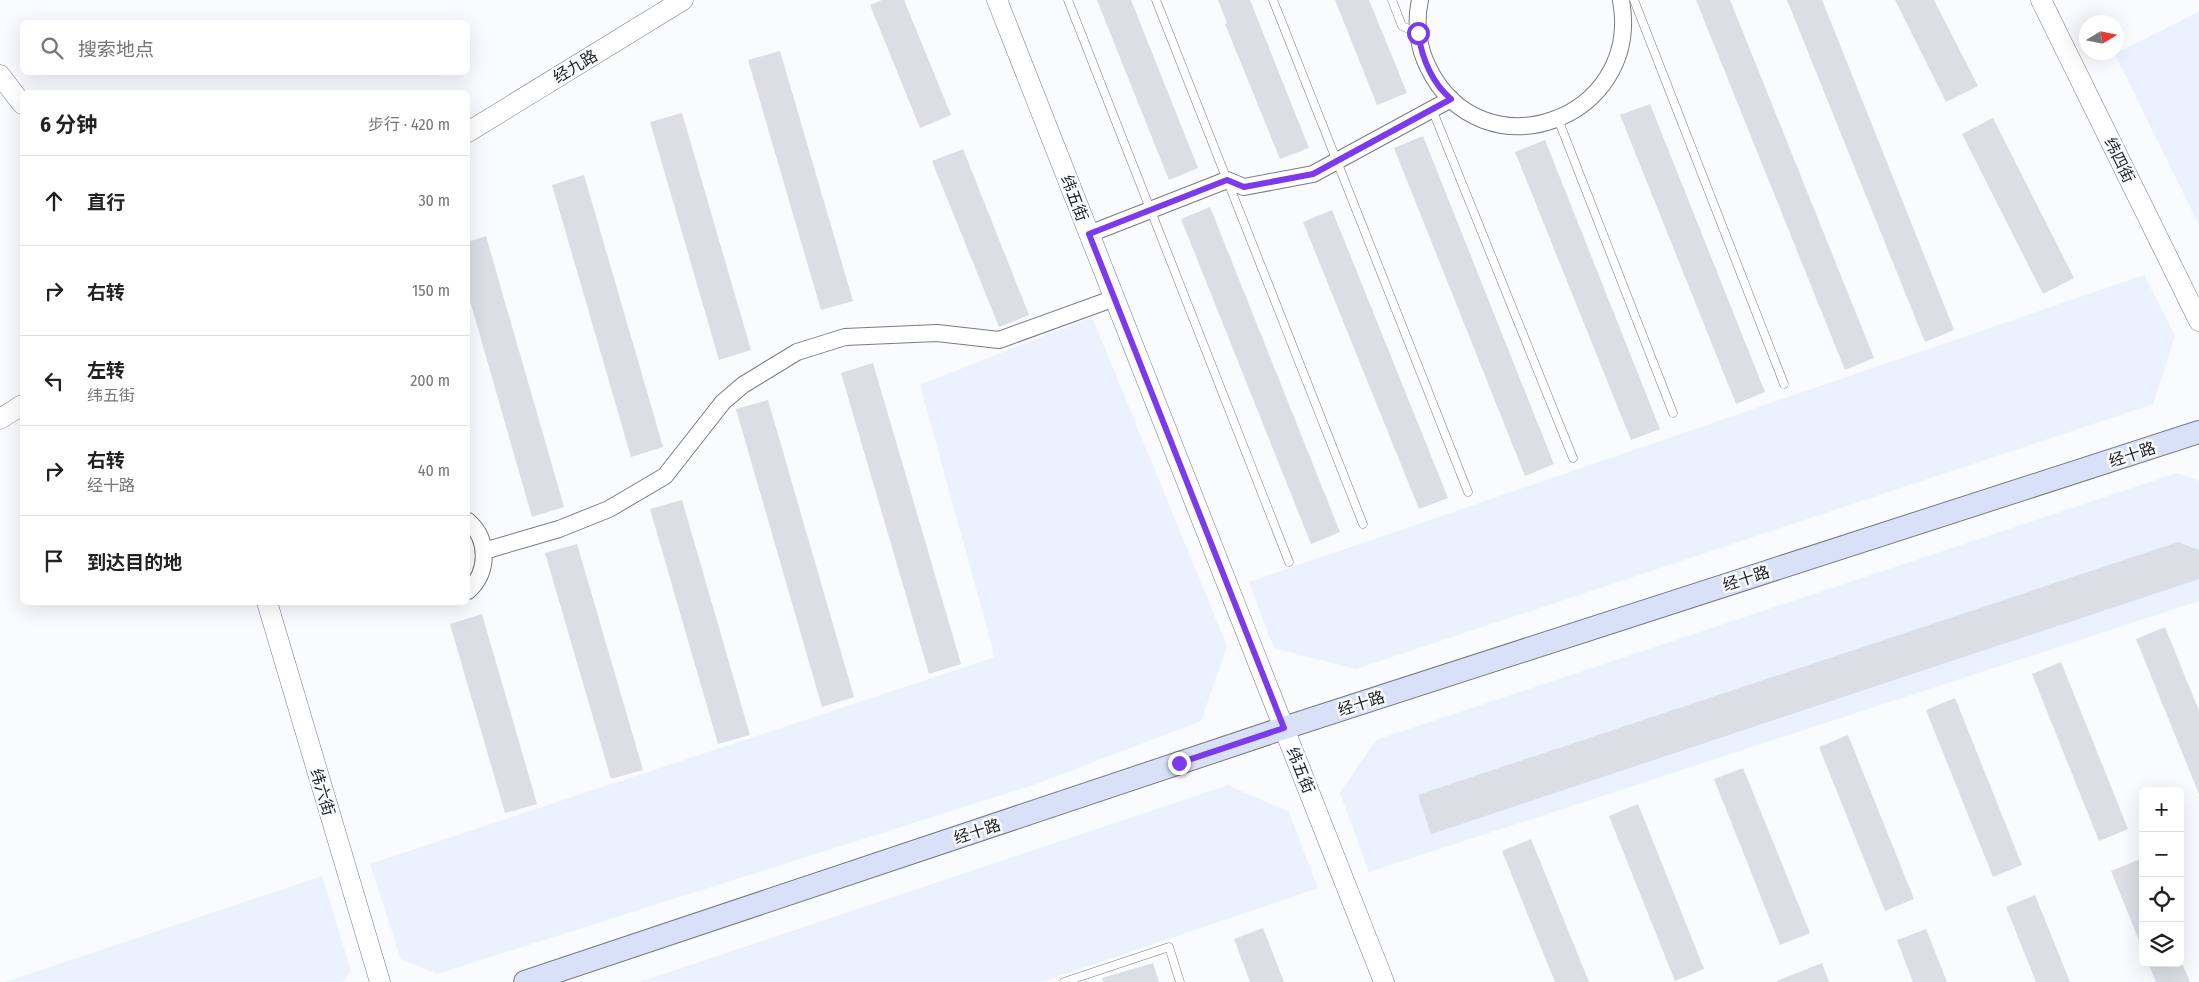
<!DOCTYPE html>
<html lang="zh">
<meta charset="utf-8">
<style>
:root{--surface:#fff;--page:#f2f2f2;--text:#222;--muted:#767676;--line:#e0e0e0}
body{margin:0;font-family:"Fira Sans Condensed","Noto Sans SC",sans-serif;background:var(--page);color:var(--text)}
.controls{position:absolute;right:15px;bottom:15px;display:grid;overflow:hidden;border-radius:8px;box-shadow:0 5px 20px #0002}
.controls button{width:45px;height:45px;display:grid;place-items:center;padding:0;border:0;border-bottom:1px solid var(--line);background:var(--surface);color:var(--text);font:25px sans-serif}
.compass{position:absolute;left:2079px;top:15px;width:45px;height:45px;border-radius:50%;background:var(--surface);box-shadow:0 5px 20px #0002;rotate:80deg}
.stop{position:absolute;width:15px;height:15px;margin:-11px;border:4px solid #7c3aed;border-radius:50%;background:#fff}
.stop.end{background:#7c3aed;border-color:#fff;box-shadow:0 1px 5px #0008}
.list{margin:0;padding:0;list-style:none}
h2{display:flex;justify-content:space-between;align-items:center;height:65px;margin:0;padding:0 20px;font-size:21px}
h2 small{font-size:16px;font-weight:400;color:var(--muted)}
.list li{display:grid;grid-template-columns:32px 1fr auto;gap:15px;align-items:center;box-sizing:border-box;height:90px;padding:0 20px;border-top:1px solid var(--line)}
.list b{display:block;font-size:19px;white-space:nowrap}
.list p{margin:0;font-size:16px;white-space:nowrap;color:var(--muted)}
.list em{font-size:16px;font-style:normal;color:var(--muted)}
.icon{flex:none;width:28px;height:28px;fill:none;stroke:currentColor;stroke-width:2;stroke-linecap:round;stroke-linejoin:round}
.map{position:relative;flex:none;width:2199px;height:982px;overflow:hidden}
.search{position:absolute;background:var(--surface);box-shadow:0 5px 20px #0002;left:20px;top:20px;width:450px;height:55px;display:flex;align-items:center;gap:12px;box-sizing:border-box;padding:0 18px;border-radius:8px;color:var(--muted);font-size:19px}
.panel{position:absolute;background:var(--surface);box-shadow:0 5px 20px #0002;left:20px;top:90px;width:450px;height:515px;border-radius:8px}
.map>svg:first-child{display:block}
.built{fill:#ebf1ff}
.building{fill:#dbdee4}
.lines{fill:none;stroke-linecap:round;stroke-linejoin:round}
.service-casing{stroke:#797b81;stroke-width:9}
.minor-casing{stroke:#797b81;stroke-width:18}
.tertiary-casing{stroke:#797b81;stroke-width:21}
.secondary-casing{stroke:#797b81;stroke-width:24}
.service{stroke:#fff;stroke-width:8}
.minor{stroke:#fff;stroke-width:16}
.tertiary{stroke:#fff;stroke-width:20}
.secondary{stroke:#d8e1f7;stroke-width:22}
.route{stroke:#7c3aed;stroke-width:6}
.labels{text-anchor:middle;stroke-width:5;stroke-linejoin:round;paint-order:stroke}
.street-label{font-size:16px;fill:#1f2023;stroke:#f9fbff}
</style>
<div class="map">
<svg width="2199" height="982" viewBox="0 0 2199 982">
<rect width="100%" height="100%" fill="#f9fbff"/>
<g class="built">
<path d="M2199,12V225L2115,54Z"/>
<path d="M2144,275L2175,336L2153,404L1356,669L1274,648L1249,582Z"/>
<path d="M1092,317L1227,646L1201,721L1033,785L437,974L401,959L370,864L995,657L920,385Z"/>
<path d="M2177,473L2199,481V601L1369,872L1340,793L1376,740Z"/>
<path d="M1228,785L1289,812L1318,888L1042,982H640Z"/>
<path d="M322,876L351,971L343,982H5Z"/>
</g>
<g class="building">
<path d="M882,0H904L951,115L920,128L870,5Z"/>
<path d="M1097,0H1131L1198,168L1169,180Z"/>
<path d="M1218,0H1250L1309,148L1280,159L1225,24L1227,23Z"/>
<path d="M1335,0H1369L1407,93L1377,105Z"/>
<path d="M1696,0H1730L1874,358L1845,370Z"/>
<path d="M1787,0H1822L1954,330L1925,342Z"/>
<path d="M1895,0H1934L1978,86L1946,102Z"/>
<path d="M780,51L853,301L821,310L748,60Z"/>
<path d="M1650,104L1765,392L1736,404L1620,115Z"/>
<path d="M682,113L751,350L719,360L650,122Z"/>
<path d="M1993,118L2074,278L2043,294L1962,134Z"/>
<path d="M1423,136L1554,464L1525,476L1394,148Z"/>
<path d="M1545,140L1660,429L1631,440L1515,152Z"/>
<path d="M963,149L1029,315L999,327L932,161Z"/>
<path d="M584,175L663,447L631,457L552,185Z"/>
<path d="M1210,207L1340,532L1311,544L1181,219Z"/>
<path d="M1332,210L1448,498L1419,509L1303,222Z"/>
<path d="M486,236L564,507L532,517L468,294V242Z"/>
<path d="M873,363L961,664L929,674L841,373Z"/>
<path d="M768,400L854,697L822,707L736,409Z"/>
<path d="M682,500L750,735L718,744L650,509Z"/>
<path d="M2178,542L2199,550V579L1431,834L1418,795Z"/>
<path d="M577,544L643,770L611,779L545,553Z"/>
<path d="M482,614L537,804L505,813L450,624Z"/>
<path d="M2165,627L2199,711V794L2136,639Z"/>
<path d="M2061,662L2128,829L2099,841L2032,674Z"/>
<path d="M1955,698L2022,865L1993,877L1926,710Z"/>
<path d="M1848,735L1914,899L1885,911L1819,747Z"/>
<path d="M1743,768L1810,933L1780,945L1714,779Z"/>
<path d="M1638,804L1704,969L1675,981L1609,816Z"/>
<path d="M1531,839L1589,982H1555L1502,851Z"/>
<path d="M2143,858V948H2142L2111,871Z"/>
<path d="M2035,895L2070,982H2036L2006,907Z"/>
<path d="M1263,928L1284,982H1250L1234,939Z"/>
<path d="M1926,929L1947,982H1913L1897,940Z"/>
<path d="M1153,963L1159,982H1103L1102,978Z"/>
<path d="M1822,963L1829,982H1777V981Z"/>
<path d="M2148,963H2182L2190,982H2156Z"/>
</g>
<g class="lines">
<defs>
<g id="service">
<path d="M1068,0L1289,562"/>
<path d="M1156,0L1363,524"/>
<path d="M1273,0L1468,492"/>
<path d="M1392,0L1402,26L1418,33"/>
<path d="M1634,0L1784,384"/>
<path d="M1432,109L1573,458"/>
<path d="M1558,119L1673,413"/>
<path d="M1064,982L1169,947L1180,982"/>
</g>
<g id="minor">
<path d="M1420,0C1415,22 1418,47 1428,67C1481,177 1643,121 1621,0"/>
<path d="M1089,234L1227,180L1244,187L1313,174L1451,99"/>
<path d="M468,521C489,539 489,572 468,591"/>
<path d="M484,551L559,529L609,509L665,476L723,402L743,385L797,352L845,337L937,333L999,340L1115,298"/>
</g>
<g id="tertiary">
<path d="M997,0L1384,982"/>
<path d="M2041,0L2199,321"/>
<path d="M0,75L22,104"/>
<path d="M468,132L683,0"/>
<path d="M0,419L22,405"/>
<path d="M267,602L380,982"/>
</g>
<path id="secondary" d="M525,982L1284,728L2199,432"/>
</defs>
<use href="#service" class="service-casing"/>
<use href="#minor" class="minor-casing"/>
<use href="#tertiary" class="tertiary-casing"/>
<use href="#secondary" class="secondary-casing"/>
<use href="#service" class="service"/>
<use href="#minor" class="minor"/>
<use href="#tertiary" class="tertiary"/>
<use href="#secondary" class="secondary"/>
</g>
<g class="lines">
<path class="route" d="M1179,763L1284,728L1089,234L1227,180L1244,187L1313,174L1451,99C1431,82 1422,58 1418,33"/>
</g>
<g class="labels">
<g class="street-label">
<text transform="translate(575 66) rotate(-31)" y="6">经九路</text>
<text transform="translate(2120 160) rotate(64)" y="6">纬四街</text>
<text transform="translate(1075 198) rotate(69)" y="6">纬五街</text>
<text transform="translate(2132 454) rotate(-18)" y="6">经十路</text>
<text transform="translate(1746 578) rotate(-18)" y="6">经十路</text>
<text transform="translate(1361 703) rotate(-18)" y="6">经十路</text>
<text transform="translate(1301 770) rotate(68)" y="6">纬五街</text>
<text transform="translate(323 792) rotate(73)" y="6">纬六街</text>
<text transform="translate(977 831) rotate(-18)" y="6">经十路</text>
</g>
</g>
</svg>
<div class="controls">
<button>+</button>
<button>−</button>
<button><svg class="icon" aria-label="locate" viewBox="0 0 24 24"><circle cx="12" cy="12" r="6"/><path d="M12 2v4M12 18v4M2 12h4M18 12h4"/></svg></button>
<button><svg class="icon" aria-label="layers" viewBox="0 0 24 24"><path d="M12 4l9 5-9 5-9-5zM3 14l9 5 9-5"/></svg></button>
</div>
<svg class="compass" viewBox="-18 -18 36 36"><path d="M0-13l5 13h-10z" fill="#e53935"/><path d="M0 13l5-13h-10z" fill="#767676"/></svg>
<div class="stop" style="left:1418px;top:33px"></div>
<div class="stop end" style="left:1179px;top:763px"></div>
<div class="search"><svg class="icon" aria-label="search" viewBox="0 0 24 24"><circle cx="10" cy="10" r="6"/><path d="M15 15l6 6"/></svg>搜索地点</div>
<section class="panel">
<h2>6 分钟<small>步行 · 420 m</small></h2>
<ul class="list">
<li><svg class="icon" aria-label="ahead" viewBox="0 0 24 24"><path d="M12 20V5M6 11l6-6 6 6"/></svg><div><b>直行</b></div><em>30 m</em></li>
<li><svg class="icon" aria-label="right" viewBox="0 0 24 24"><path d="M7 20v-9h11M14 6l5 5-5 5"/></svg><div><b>右转</b></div><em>150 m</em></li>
<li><svg class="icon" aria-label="left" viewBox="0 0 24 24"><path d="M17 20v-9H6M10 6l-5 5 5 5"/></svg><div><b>左转</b><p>纬五街</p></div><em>200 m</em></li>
<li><svg class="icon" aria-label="right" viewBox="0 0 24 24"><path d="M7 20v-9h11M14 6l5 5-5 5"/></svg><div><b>右转</b><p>经十路</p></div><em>40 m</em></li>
<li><svg class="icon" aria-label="arrive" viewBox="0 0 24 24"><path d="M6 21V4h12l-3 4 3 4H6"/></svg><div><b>到达目的地</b></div></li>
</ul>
</section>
</div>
